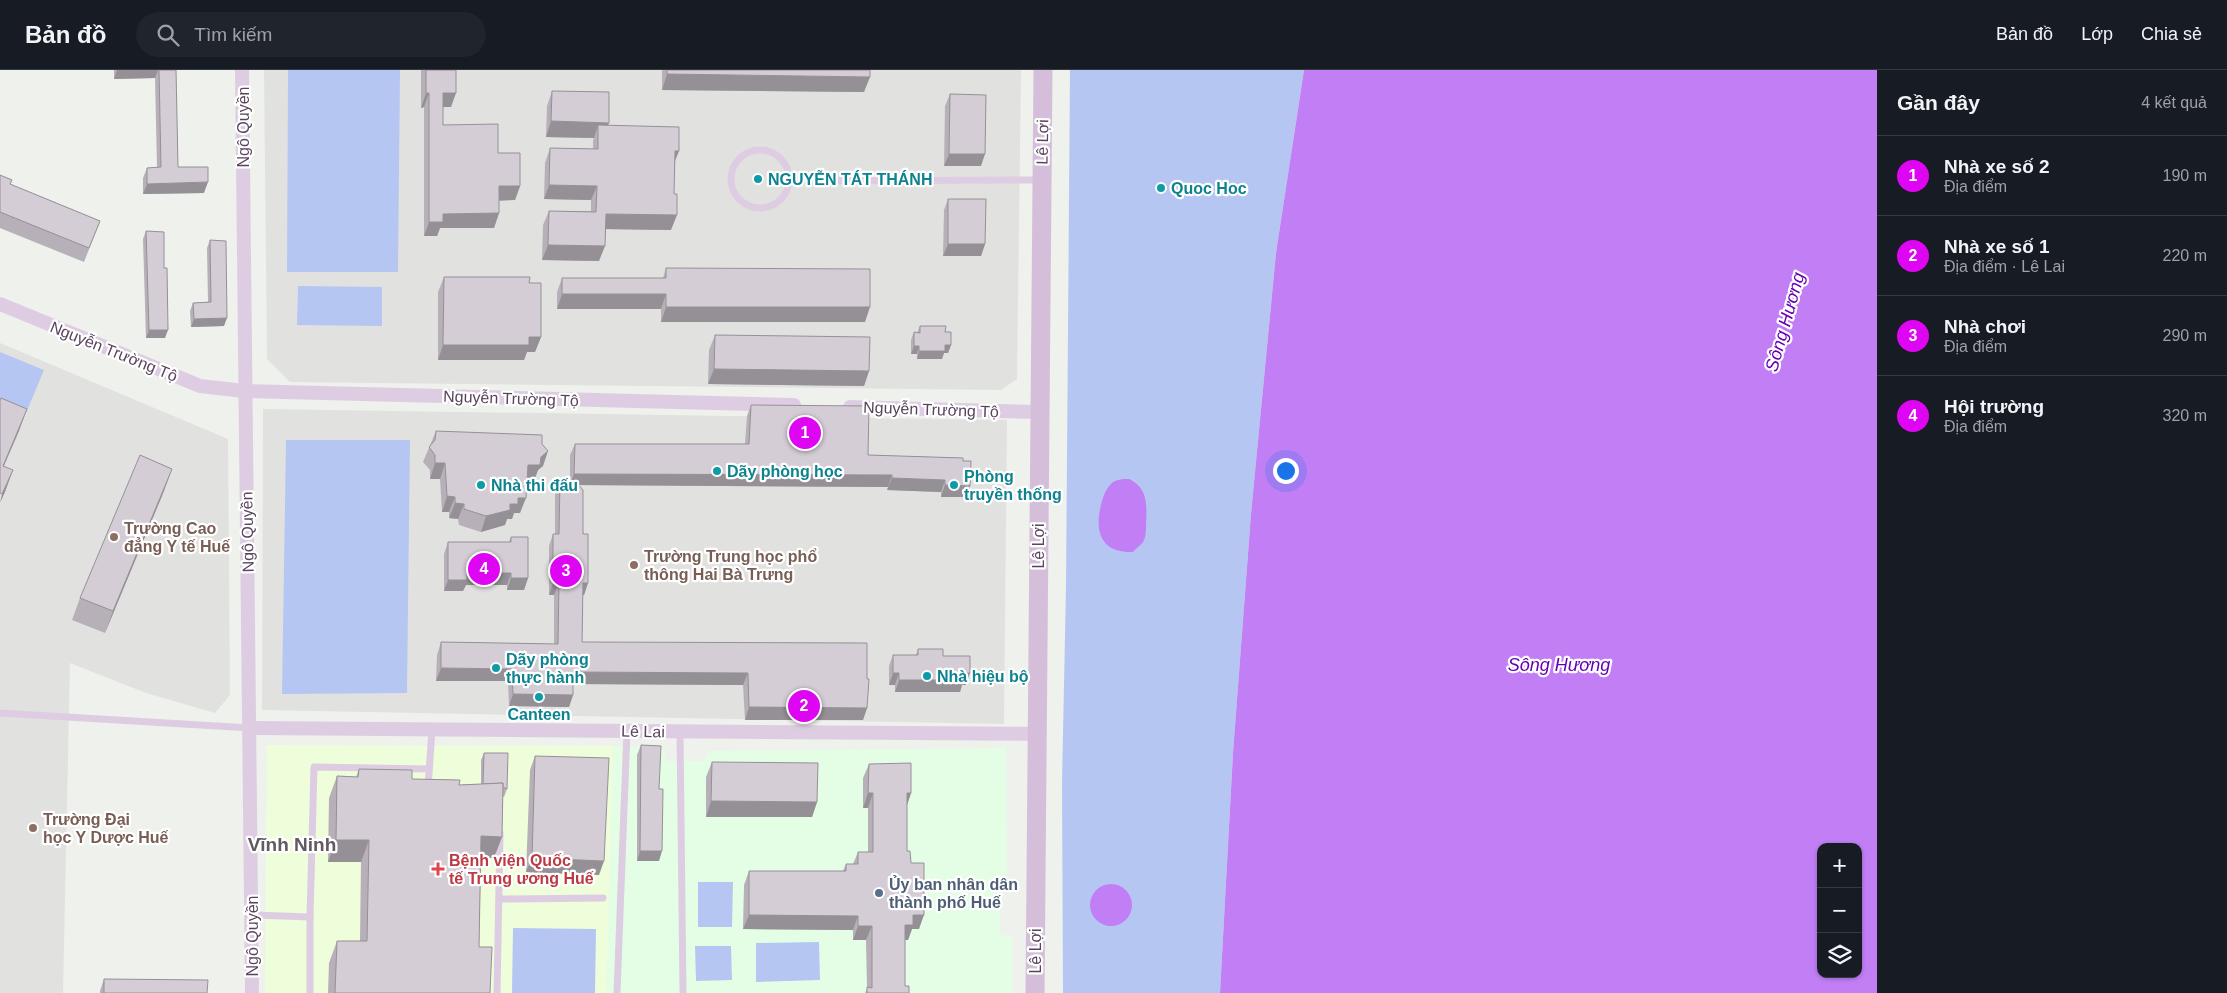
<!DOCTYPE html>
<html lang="vi">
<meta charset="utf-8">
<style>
:root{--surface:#171b24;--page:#20242c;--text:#f1f3f6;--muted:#9ea1a6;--line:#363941;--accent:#de05f2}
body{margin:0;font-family:Helvetica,sans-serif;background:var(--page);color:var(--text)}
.controls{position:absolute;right:15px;bottom:15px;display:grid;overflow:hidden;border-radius:10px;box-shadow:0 1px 4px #0004}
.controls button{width:45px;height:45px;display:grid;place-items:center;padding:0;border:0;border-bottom:1px solid var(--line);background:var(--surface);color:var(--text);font:25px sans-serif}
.you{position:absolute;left:1285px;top:400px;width:18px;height:18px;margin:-12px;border:4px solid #fff;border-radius:50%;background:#1a73e8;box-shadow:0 0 0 8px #1a73e833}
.badge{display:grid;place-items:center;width:32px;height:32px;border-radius:50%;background:var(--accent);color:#fff;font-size:16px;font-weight:700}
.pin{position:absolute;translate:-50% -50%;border:2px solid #fff;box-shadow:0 1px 5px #0006}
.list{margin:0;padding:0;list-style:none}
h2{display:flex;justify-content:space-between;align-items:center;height:65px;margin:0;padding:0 20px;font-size:21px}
h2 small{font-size:16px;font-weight:400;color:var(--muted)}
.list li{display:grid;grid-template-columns:32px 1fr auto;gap:15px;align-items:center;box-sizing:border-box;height:80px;padding:0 20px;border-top:1px solid var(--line)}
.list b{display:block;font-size:19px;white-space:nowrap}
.list p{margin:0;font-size:16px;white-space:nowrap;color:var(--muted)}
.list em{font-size:16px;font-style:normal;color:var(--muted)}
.icon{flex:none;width:28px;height:28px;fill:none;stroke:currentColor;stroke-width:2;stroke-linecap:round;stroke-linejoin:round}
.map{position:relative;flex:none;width:1877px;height:923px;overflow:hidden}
header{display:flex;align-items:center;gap:30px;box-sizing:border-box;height:70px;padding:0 25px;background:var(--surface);border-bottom:1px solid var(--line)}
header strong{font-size:24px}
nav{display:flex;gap:28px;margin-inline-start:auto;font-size:18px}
.search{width:350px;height:45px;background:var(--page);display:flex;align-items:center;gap:12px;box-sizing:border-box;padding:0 18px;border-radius:28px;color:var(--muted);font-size:19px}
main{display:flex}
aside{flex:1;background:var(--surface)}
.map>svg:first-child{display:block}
.commercial{fill:#e4fee6}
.education{fill:#e1e2df}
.medical{fill:#eefdda}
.green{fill:#b6c6f3}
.water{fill:#c17ef5;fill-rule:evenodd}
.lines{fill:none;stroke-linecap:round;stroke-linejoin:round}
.service{stroke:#decde2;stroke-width:7}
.minor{stroke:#decde2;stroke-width:14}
.secondary{stroke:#d5bed9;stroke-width:19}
.wall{fill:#b7b0b8}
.shaded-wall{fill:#959096}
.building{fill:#d5cdd6;stroke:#959096}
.culture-dot{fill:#0f9aa8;stroke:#fff;stroke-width:2}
.education-dot{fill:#8d6e63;stroke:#fff;stroke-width:2}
.health-dot{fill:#e0444e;stroke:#fff;stroke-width:2}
.service-dot{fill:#5c6f8a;stroke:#fff;stroke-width:2}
.labels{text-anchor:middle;stroke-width:4.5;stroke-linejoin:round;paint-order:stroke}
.street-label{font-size:16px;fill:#59445d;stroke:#fff}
.culture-label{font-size:16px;font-weight:bold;fill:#0d838f;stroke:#fff;text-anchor:start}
.education-label{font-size:16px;font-weight:bold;fill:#785e54;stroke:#fff;text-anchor:start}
.health-label{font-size:16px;font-weight:bold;fill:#be3a42;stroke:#fff;text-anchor:start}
.service-label{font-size:16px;font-weight:bold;fill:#4e5e75;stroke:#fff;text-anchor:start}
.water-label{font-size:18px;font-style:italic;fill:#6500b4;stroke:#fff}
.quarter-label{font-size:19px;font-weight:bold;fill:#625963;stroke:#fff}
</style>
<header>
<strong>Bản đồ</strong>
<div class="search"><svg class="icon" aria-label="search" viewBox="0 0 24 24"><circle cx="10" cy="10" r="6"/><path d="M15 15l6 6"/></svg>Tìm kiếm</div>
<nav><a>Bản đồ</a><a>Lớp</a><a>Chia sẻ</a></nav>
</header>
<main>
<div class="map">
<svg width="1877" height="923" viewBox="0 0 1877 923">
<rect width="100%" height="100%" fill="#eff1ed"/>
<path class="commercial" d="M613,676L665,679V691H704L709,681L1006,678L1007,805H1000V865L1012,866V923H606Z"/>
<g class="education">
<path d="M264,0H1021L1017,309L1001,320L290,312L267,289Z"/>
<path d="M0,273L228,369L230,625L215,643L146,623L70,593L63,923H0Z"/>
<path d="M263,339L1007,350L1004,654L262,640Z"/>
</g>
<path class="medical" d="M267,675L613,676L606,923H265Z"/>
<g class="green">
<path d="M288,0H400L398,202H287Z"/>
<path d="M1070,0H1304L1276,183L1251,444L1233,683L1220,923H1063L1062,713L1066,517Z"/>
<path d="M298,216L382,217V256L297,255Z"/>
<path d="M0,282L44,300L26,343L0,333Z"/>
<path d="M286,370H410L407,623L282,624Z"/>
<path d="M698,812H733L732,857H698Z"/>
<path d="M513,858L596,859L595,923H512Z"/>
<path d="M819,872L820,910L756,912V873Z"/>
<path d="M695,876H731L732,910L696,911Z"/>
</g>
<g class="water">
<path d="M1304,0H1877V923H1220L1233,683L1251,444L1276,183ZM1821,777H1858V904H1821Z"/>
<path d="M1129,409C1148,418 1147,435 1146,454C1146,459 1146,466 1144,470C1143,474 1136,478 1133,482C1102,483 1094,463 1101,435C1103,427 1105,420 1111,414C1116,409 1123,409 1129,409Z"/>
<circle cx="1111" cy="835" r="21"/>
</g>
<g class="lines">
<g class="service">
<circle cx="760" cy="109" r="29"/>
<path d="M789,111L1040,110"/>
<path d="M0,643L250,658"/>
<path d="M680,661L683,923"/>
<path d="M428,718L432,659"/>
<path d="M499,829L603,828"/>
<path d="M252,845L310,847"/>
<path d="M310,923V847L314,697L429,699"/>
<path d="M497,923L500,763"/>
<path d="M617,923L627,661"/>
</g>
<g class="minor">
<path d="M242,0L252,923"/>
<path d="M0,234L200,316L244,321L794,335"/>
<path d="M850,337L1039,342"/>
<path d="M250,658L1036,664"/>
</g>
<path class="secondary" d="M1035,923L1043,0"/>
</g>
<g class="wall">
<path d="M114,0H176L178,97L204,123L143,124V108L147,98L157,97L155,8L114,9Z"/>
<path d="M421,0H456L451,37H443V55L498,83L520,116L515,130H499V143L494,158H440L437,166H424V37L421,38Z"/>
<path d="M662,0H870L864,22L662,20Z"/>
<path d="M552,21L608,55L675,90L671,160L605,159L599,191L542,190L543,155L549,141H591V130L544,129L545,93L550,78L593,79V70L594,68L546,67L547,36Z"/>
<path d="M950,24L981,96H944L945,36Z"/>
<path d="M0,105L12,110L10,114L100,151L84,192L0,158Z"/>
<path d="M948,129L985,174L981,186H943L944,140Z"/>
<path d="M146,161L164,198L165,268H146L143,169Z"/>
<path d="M210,170L224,256L191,257L190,241L193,233L208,232L207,178Z"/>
<path d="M666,198L865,252H661V239H557V222L562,208H663Z"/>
<path d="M444,207L529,213L541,267L535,282H527L524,290H438V222Z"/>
<path d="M920,256L945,262L951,275L948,283H944L942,289H917V284H911V270L914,262L917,263Z"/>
<path d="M715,265L869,301L864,316L708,314L709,280Z"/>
<path d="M751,335L868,385L963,388L966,427H941V422L887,420L888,417L579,415L588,513L584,525H583L582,572L867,609V638L863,650H745L743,615L573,614V625L569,637L509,636L508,611H436L437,585L441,572L554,574V525H549V476L553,464H555V423L560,411H570V385L575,374H745L747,346Z"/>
<path d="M436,361L542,374L543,396L538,400L534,411L527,410L520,443H514L512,449H507L505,455L481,462L459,455L458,449L449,448V442H442L440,409H430V400L423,392Z"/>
<path d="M164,421L105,563L72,550L80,528Z"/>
<path d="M511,467L528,508L524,520H507V515H466L463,521H444V484L448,472H509Z"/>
<path d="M918,579L943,586L966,615H962L960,622H895V615H889V596L893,585H916Z"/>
<path d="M641,675L659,719V791H637V685Z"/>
<path d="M484,683L507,719L504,727L502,726L494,788H481L479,877L490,923H328L329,893L337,871H360L361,792H328L329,728L337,706L356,707L359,699L412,709L459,715L481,714V690Z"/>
<path d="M535,686L599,805L526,802L530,700Z"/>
<path d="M712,692L817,732L812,747H706V707Z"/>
<path d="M869,694L911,723L907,735V781L911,793L919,859H912L908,870H905V916L909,923H865L867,919L866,870H853V860L743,859L744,815L749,801H843L846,794H853L858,782H868V738H863V708Z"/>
<path d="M104,909L207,923H100V921Z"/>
</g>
<g class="shaded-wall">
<path d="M117,0H158L155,8L114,9Z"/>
<path d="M667,4L870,7L864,22L662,20Z"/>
<path d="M426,23H429L424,37L421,38Z"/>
<path d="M443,23H456L451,37H438Z"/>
<path d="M551,51L609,53L603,68L598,55L594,68L546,67Z"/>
<path d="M675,81H679L673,96Z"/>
<path d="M949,84H985L981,96H944Z"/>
<path d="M208,112L204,123L143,124L147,114Z"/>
<path d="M549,115L597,116L591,130L544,129Z"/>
<path d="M499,116H520L515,130L494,131Z"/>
<path d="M499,143L494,158H440L437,166H424L429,152L443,144Z"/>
<path d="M606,144L677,145L671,160L600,159Z"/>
<path d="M948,174H985L981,186H943Z"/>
<path d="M548,175L605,176L599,191L542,190Z"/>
<path d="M562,224H666L661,239H557Z"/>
<path d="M666,237H870L865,252H661Z"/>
<path d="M227,248L224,256L191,257L194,249Z"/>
<path d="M149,260H168L165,268H146Z"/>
<path d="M529,267H541L535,282H527L524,290H438L443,275Z"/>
<path d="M945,275H951L948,283H944L942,289H917L919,281Z"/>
<path d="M914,276H919L917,284H911Z"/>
<path d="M714,299L869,301L864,316L708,314Z"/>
<path d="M27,339L19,361L0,405L3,396Z"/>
<path d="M548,381L543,396L538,400L534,411L523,410L528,395L541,387Z"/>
<path d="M435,393H445L440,409H430Z"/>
<path d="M172,399L164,421L105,563L113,541Z"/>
<path d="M13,400L5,422L0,433L2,424Z"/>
<path d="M574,404L892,405L888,417L570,415Z"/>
<path d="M892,408L945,410L941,422L887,420Z"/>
<path d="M945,415L970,416L966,427H941Z"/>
<path d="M447,426L455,427L449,442H442Z"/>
<path d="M518,428H526L520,443H514L512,449H507L505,455L481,462L486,446L510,434Z"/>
<path d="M455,433L464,434L458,449L449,448Z"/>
<path d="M467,503H511L507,515H466L463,521H444L448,510Z"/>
<path d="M511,508H528L524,520H507Z"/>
<path d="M553,513H559L554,525H549Z"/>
<path d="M583,513H588L584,525H578Z"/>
<path d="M441,598L512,599L508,611H436Z"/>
<path d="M573,602L748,603L743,615L569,614Z"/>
<path d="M893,603H899L895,615H889Z"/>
<path d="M964,603H970L966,615H962L960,622H895L899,610Z"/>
<path d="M513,624L573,625L569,637L509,636Z"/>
<path d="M749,637L867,638L863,650H745Z"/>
<path d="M868,723H873L868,738H863Z"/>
<path d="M907,723H911L906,738Z"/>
<path d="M711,731L817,732L812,747H706Z"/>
<path d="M481,766L502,767L494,788H473Z"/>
<path d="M336,770H369L361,792H328Z"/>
<path d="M640,781H662L659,791H637Z"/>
<path d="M532,788L604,791L599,805L526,802Z"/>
<path d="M749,845L858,846L853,860L743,859Z"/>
<path d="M913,845H924L919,859H912L908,870H900L905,855Z"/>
<path d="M858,856H872L866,870H853Z"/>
</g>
<g class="building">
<path d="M159,0H176L178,97H208V112L147,114V98L161,97Z"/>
<path d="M426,0H456V23H443V55L498,54V83H520V116H499V143L443,144V152H429V23H426Z"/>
<path d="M667,0H870V7L667,4Z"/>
<path d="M552,21L609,22V53L551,51Z"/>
<path d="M950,24L986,25L985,84H949Z"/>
<path d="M598,55L679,57V81H675L674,124H677V145L606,144L605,176L548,175L549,141L596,142L597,116L549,115L550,78L598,79Z"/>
<path d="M0,105L12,110L10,114L100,151L89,178L0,142Z"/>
<path d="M948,129H986L985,174H948Z"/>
<path d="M146,161L164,162V198H167L168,260H149Z"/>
<path d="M210,170L226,171L227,248L194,249L193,233L211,232Z"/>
<path d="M666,198L870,199V237H666V224H562V208H666Z"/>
<path d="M444,207H530L529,213H541V267H529V275H443Z"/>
<path d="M920,256H946L945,262H951V275H945V281H919V276H914V262L920,263Z"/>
<path d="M715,265L870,267L869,301L714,299Z"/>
<path d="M1,328L27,339L3,396L13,400L2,424L0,423V330Z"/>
<path d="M751,335L869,336L868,385L963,388V391H971L970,416L945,415V410L892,408V405L574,404L575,374H749Z"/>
<path d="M436,361L542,365V374L548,381L541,387L540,395H528L526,428H518V434H510V440L486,446L464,439V434L455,433V427L447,426L445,393H435V385L429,377L435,370Z"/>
<path d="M140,385L172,399L113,541L80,528Z"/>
<path d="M560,411H575L583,420V464H588V513H583L582,572L867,573V609H869L867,638L749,637L748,603L573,602V625L513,624L512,599L441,598V572L558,574L559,513H553V464H559Z"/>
<path d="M511,467H528V508H511V503H467V510H448V472H511Z"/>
<path d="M918,579H943V586H970V603H964V610H899V603H893V585H918Z"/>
<path d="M641,675L661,676L659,719H663L662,781H640Z"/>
<path d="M484,683H508L507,719L503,717V713L483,714Z"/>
<path d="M535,686L609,688L604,791L532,788Z"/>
<path d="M712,692L818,693L817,732L711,731Z"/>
<path d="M911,693V723H907V781H910L911,793H924V845H913V855H905V916H909V923H867V917L872,918V856H858V846L749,845V801H846V794H858V782H873V723H868L869,694Z"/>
<path d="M359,699L412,700V709L460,710L459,715L503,713L502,767L481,766L479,877H492L490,923H335L337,871H367L369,770H336L337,706L358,707Z"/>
<path d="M104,909L208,910L207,923H104Z"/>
</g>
<g class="culture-dot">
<circle cx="758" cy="109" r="5"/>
<circle cx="1161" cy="118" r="5"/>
<circle cx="717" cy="401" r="5"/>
<circle cx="481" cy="415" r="5"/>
<circle cx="954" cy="415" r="5"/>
<circle cx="496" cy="598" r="5"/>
<circle cx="927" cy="606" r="5"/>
<circle cx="539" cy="627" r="5"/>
</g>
<g class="education-dot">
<circle cx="114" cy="467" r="5"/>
<circle cx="634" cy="495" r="5"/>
<circle cx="33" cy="758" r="5"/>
</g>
<path class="health-dot" d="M435.5 791.5h5v5h5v5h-5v5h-5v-5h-5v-5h5z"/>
<circle class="service-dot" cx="879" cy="823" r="5"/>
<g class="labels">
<g class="street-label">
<text transform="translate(243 57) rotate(-90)" y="6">Ngô Quyền</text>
<text transform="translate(1042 72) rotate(-89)" y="6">Lê Lợi</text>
<text transform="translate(114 281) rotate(22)" y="6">Nguyễn Trường Tộ</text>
<text transform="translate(511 328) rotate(2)" y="6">Nguyễn Trường Tộ</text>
<text transform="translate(931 339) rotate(2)" y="6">Nguyễn Trường Tộ</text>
<text transform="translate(247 462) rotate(-91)" y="6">Ngô Quyền</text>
<text transform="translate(1038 476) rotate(-90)" y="6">Lê Lợi</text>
<text transform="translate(643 661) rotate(1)" y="6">Lê Lai</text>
<text transform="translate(252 866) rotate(-90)" y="6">Ngô Quyền</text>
<text transform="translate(1035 881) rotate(-90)" y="6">Lê Lợi</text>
</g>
<g class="culture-label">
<text x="768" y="115">NGUYỄN TÁT THÁNH</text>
<text x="1171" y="124">Quoc Hoc</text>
<text x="727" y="407">Dãy phòng học</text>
<text x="964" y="412">Phòng<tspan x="964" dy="18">truyền thống</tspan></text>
<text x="491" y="421">Nhà thi đấu</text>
<text x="506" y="595">Dãy phòng<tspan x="506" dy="18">thực hành</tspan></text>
<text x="937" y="612">Nhà hiệu bộ</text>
<text x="539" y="650" text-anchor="middle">Canteen</text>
</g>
<g class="education-label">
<text x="124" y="464">Trường Cao<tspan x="124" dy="18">đẳng Y tế Huế</tspan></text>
<text x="644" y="492">Trường Trung học phổ<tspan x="644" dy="18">thông Hai Bà Trưng</tspan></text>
<text x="43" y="755">Trường Đại<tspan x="43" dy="18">học Y Dược Huế</tspan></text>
</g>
<g class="health-label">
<text x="449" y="796">Bệnh viện Quốc<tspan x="449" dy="18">tế Trung ương Huế</tspan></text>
</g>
<g class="service-label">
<text x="889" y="820">Ủy ban nhân dân<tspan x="889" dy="18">thành phố Huế</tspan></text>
</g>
<g class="water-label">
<text transform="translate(1785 252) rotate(-74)" y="6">Sông Hương</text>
<text x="1559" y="601">Sông Hương</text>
</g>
<g class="quarter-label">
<text x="292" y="781">Vĩnh Ninh</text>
</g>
</g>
</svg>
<div class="controls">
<button>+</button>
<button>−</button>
<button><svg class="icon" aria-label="layers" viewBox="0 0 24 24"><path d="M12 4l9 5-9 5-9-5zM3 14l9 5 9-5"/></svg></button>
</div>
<div class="you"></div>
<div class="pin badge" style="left:805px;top:363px">1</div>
<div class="pin badge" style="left:804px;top:636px">2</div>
<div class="pin badge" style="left:566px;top:501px">3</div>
<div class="pin badge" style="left:484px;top:499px">4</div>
</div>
<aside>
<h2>Gần đây<small>4 kết quả</small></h2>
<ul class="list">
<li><span class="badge">1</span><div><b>Nhà xe số 2</b><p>Địa điểm</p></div><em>190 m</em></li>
<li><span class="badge">2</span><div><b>Nhà xe số 1</b><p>Địa điểm · Lê Lai</p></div><em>220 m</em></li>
<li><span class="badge">3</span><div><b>Nhà chơi</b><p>Địa điểm</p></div><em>290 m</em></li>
<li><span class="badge">4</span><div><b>Hội trường</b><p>Địa điểm</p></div><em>320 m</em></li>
</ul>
</aside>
</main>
